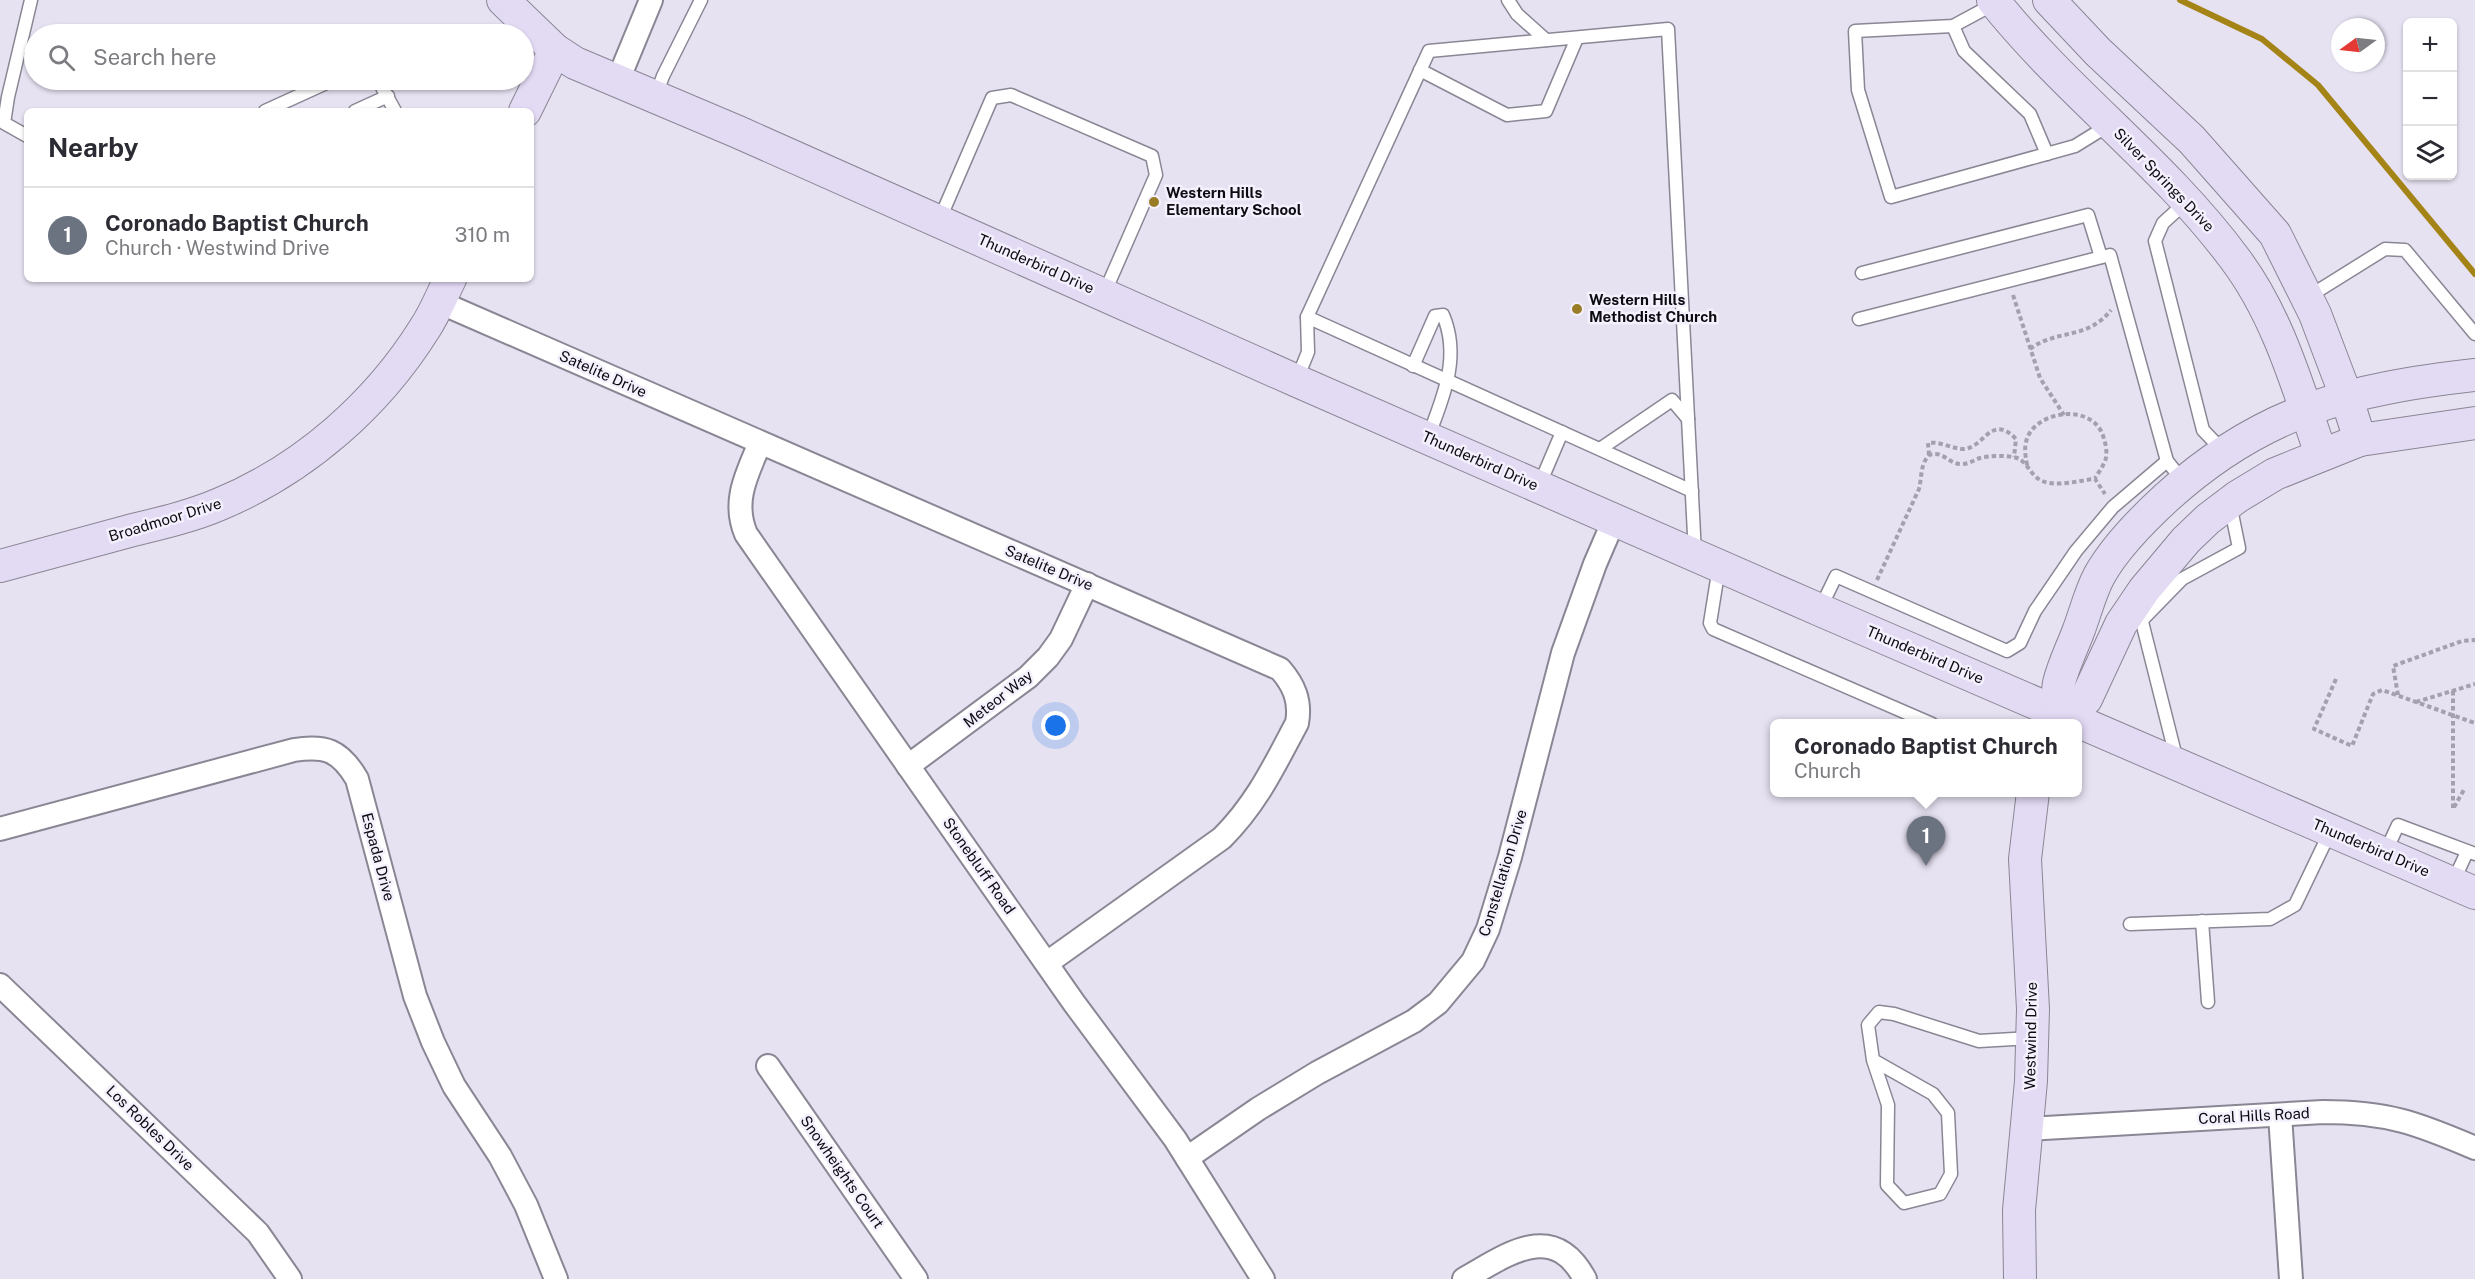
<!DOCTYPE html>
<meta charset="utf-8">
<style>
:root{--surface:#fff;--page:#f2f2f3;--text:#2b2b33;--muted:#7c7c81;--line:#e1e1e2;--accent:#997d26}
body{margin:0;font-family:"Public Sans",sans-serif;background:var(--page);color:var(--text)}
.controls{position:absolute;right:18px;top:18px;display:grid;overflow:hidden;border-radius:9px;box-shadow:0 2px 4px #0004}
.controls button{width:54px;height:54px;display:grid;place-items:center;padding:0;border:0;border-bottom:2px solid var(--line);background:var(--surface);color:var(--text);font:30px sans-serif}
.compass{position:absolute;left:2331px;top:18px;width:54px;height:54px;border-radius:50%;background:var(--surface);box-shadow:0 2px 4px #0004;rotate:255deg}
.you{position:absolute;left:1056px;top:726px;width:21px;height:21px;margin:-15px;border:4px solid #fff;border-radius:50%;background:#1a73e8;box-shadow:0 0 0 9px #1a73e833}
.badge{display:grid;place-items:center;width:39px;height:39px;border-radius:50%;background:var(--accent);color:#fff;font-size:20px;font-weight:700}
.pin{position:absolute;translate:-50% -50px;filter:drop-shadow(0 2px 3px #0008)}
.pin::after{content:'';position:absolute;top:32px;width:21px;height:18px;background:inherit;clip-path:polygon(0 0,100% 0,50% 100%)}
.popup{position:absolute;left:1770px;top:719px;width:312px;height:78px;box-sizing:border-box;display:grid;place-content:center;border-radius:9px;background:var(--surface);filter:drop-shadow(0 2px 4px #0005);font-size:20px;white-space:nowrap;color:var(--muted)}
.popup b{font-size:22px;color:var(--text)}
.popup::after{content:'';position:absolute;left:50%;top:100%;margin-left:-12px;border:12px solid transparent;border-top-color:var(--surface)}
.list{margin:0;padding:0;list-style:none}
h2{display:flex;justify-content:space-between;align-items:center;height:78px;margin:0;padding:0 24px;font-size:26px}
h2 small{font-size:20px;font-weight:400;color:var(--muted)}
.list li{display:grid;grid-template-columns:39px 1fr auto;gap:18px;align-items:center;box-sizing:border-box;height:96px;padding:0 24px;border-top:2px solid var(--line)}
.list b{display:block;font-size:22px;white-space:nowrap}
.list p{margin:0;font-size:20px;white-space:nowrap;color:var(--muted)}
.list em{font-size:20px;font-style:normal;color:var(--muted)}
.icon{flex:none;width:33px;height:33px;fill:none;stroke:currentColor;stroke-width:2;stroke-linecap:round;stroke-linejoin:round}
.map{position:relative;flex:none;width:2475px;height:1279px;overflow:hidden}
.search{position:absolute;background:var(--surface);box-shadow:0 2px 4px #0004;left:24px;top:24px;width:510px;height:66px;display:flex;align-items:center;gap:15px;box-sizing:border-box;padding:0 21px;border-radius:33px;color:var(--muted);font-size:22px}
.panel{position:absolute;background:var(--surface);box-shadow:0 2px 4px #0004;left:24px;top:108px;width:510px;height:174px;border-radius:9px}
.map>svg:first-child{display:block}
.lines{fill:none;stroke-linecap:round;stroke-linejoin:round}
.stream{stroke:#a48416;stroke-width:6}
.lane-casing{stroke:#8a8694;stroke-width:15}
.street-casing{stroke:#8a8694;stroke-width:26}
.secondary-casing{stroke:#8a8694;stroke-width:34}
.path{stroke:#a4a0ad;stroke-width:4;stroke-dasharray:4.5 3;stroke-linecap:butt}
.lane{stroke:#fff;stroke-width:12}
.street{stroke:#fff;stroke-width:22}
.secondary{stroke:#e3daf4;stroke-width:32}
.poi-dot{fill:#997d26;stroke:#f4f0fd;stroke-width:2}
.labels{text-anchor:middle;stroke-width:5;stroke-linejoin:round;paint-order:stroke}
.street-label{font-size:15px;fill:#0c0b10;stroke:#f4f0fd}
.poi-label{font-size:15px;font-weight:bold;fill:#0c0b10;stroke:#f4f0fd;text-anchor:start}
</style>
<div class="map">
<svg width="2475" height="1279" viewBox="0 0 2475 1279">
<rect width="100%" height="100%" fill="#e7e2f2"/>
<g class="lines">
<path class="stream" d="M2180,0L2262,39L2318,85L2475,274"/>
<defs>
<g id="lane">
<path d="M1508,0L1517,14L1546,40"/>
<path d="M1994,4L1953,26L1855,31L1858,90L1891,197L2075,146L2109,125"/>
<path d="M1953,26L1964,51L2030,114L2047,154"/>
<path d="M1420,70L1507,115L1546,111L1577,38"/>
<path d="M378,80L395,111"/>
<path d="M656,95L663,76L701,0"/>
<path d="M265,111L333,80"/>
<path d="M355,111L388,96"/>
<path d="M27,136L4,123L8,97L31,0"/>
<path d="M2186,202L2163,223L2155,241L2203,430L2223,451"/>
<path d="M939,221L992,98L1011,95L1152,156L1156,175L1104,294"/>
<path d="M1862,273L2088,215L2101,257"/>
<path d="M2308,297L2385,249L2405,250L2475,334"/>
<path d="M1307,317L1692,491"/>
<path d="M1859,319L2110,255L2167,461L2184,482"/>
<path d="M1413,366L1435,316L1443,315C1461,357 1443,398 1428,437"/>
<path d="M1297,379L1308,352L1307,317L1429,51L1668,29L1695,554"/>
<path d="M1600,449L1672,400L1688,419"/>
<path d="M1539,486L1562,432"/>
<path d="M1719,567L1710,623L1713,629L1932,724"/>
<path d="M2138,606L2177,761"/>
<path d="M1820,609L1836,576L2007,651L2020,643L2035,611L2076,551L2113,507L2167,461"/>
<path d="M2142,620L2182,579L2239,548L2230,504"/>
<path d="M2385,853L2398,825L2475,854"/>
<path d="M2453,882L2467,852"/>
<path d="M2202,921L2208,1002"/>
<path d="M2130,924L2270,919L2295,905L2330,832"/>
<path d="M1873,1060L1933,1094L1948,1113L1951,1174L1940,1194L1904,1203L1887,1185L1888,1105L1873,1060L1868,1025L1879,1012L1894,1014L1979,1041L2031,1038"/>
</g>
<g id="street">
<path d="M618,80L651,0"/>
<path d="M439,302L1280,669C1294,685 1301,701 1297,723C1274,766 1257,803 1222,838L1047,963"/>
<path d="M760,443C747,474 732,501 746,534L1074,1003L1175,1139L1263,1279"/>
<path d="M908,766L1028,677L1048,657L1061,639L1087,584"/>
<path d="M0,829L294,750C325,745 340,750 357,779L415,996L433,1042L454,1086L500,1156L526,1205L556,1279"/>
<path d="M0,985L258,1233L290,1279"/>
<path d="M768,1066L916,1279"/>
<path d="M2280,1115L2291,1279"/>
<path d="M2027,1129L2323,1112C2387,1112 2417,1123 2475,1148"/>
<path d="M1187,1158L1258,1109L1317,1073L1414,1021L1438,1003L1473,961L1488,929L1510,857L1563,653L1595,564L1614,520"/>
<path d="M1464,1279C1507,1255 1553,1219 1585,1279"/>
</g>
<g id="secondary">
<path d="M503,0L555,50L575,63L738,132L1297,381L1820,610L2475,893"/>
<path d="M1993,0C2067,93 2165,164 2235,259C2278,316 2298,388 2321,454"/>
<path d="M2049,0L2098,52L2192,140L2275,234L2315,314L2346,396L2360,440"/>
<path d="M525,111L555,50"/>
<path d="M0,566C44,554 88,542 133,530C162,523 192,516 220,504C304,469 377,405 425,328C435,313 442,295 450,279"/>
<path d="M2060,712L2086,699L2121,624L2144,590L2186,540L2208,519L2237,497L2275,474L2360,440L2475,423"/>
<path d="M2056,724C2061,710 2056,697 2059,683C2063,666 2072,648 2078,632C2085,614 2090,593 2099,576C2115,547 2143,519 2167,497C2263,410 2351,389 2475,375"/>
<path d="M2020,1279L2019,1210L2031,1081L2033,1009L2025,859L2033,792"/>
</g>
</defs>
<use href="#lane" class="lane-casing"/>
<use href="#street" class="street-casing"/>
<use href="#secondary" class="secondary-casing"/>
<g class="path">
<path d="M2013,295L2040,378L2064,415"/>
<path d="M2030,349C2056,329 2088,340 2111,310"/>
<path d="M1929,455L1928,443C1940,441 1950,448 1962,449C1984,450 1990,412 2016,439L2014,457"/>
<path d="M2027,465C2026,458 2024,450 2026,442C2033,410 2095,401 2104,439C2106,445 2107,452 2106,458C2104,465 2099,472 2095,478"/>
<path d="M1877,580L1919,489C1922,477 1920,465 1929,455C1944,450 1949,465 1962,464C1969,464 1974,460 1980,458C1989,456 2003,455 2012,457C2025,458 2028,470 2036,477C2050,490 2079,480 2095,479L2105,494"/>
<path d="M2336,679L2314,729L2352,746L2373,694L2382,690L2475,723"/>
<path d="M2453,691V809L2465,788"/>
<path d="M2398,695L2393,666L2462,641L2475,640"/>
<path d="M2416,702L2475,684"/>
</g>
<use href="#lane" class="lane"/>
<use href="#street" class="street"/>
<use href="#secondary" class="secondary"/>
</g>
<g class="poi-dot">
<circle cx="1154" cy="202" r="6"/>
<circle cx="1577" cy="309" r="6"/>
</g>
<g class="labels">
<g class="street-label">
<text transform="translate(2164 180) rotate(46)" y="5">Silver Springs Drive</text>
<text transform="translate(1036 264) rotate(24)" y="5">Thunderbird Drive</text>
<text transform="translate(603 374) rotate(24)" y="5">Satelite Drive</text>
<text transform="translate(1480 461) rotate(24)" y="5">Thunderbird Drive</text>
<text transform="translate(165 520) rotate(-17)" y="5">Broadmoor Drive</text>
<text transform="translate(1049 568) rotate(23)" y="5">Satelite Drive</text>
<text transform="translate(1925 655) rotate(23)" y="5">Thunderbird Drive</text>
<text transform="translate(998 699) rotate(-38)" y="5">Meteor Way</text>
<text transform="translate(2371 848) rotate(23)" y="5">Thunderbird Drive</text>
<text transform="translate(378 857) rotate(75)" y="5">Espada Drive</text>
<text transform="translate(979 866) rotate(55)" y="5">Stonebluff Road</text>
<text transform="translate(1503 873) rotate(-73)" y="5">Constellation Drive</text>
<text transform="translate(2031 1036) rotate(-89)" y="5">Westwind Drive</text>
<text transform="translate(2254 1116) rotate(-3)" y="5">Coral Hills Road</text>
<text transform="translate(150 1128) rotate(44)" y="5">Los Robles Drive</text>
<text transform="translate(842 1172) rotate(55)" y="5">Snowheights Court</text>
</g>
<g class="poi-label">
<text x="1166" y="198">Western Hills<tspan x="1166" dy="17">Elementary School</tspan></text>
<text x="1589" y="305">Western Hills<tspan x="1589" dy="17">Methodist Church</tspan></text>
</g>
</g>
</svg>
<div class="controls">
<button>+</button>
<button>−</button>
<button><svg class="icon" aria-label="layers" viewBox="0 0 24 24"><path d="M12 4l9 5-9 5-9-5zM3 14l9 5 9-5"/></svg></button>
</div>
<svg class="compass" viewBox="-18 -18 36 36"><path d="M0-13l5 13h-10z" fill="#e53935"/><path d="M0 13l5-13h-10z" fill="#7c7c81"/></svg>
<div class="you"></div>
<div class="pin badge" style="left:1926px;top:866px;background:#6b7280">1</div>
<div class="popup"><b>Coronado Baptist Church</b>Church</div>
<div class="search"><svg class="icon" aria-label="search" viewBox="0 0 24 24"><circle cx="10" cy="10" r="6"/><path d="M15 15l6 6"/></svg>Search here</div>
<section class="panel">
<h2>Nearby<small></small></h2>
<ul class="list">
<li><span class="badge" style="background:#6b7280">1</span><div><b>Coronado Baptist Church</b><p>Church · Westwind Drive</p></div><em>310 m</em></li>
</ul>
</section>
</div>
